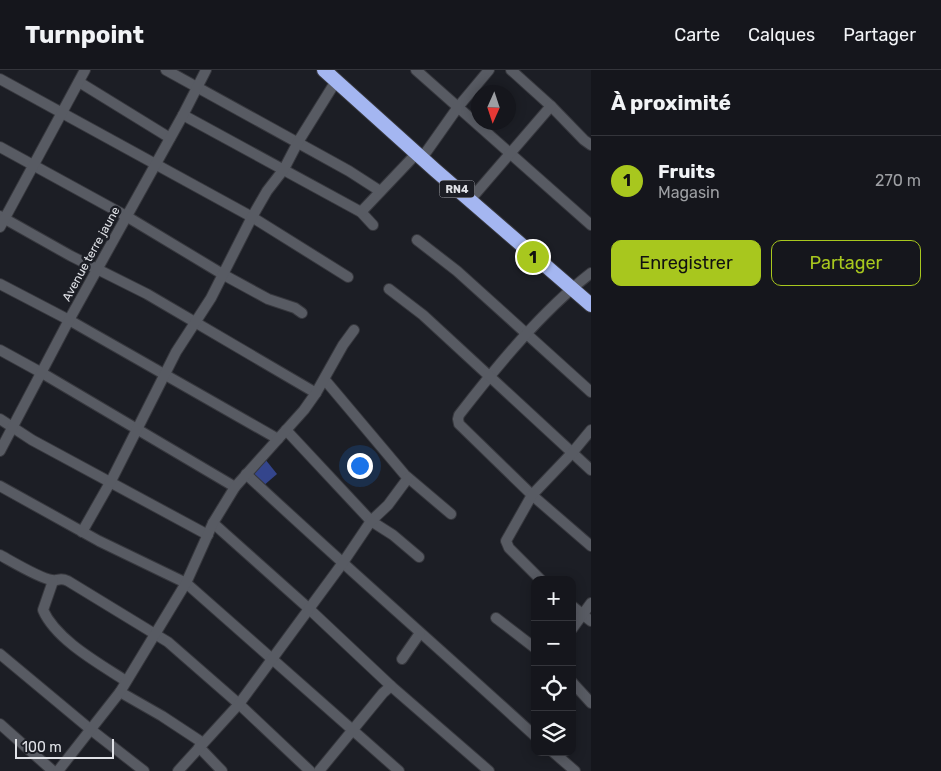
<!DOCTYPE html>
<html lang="fr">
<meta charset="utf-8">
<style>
:root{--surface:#15161c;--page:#222329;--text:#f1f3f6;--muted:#9d9fa3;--line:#34353b;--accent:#a8c71e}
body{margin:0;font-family:Rubik,sans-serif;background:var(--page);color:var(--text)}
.controls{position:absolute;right:15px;bottom:15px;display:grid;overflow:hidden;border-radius:10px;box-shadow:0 2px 12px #0003}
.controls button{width:45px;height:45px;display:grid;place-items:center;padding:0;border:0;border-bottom:1px solid var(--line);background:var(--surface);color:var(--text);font:25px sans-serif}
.compass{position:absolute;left:471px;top:15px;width:45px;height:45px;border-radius:50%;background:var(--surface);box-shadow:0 2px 12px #0003;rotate:183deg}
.scale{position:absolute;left:15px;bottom:12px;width:99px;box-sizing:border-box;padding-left:5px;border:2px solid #e0e2e7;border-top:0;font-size:14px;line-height:18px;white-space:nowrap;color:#e0e2e7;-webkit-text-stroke:4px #1c1e25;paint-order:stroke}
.you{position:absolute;left:359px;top:395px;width:18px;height:18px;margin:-12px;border:4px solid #fff;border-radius:50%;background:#1a73e8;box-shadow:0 0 0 8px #1a73e833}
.badge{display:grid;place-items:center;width:32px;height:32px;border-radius:50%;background:var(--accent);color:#111;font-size:16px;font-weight:700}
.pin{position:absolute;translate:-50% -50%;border:2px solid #fff;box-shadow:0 1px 5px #0006}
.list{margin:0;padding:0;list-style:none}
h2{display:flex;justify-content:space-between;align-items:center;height:65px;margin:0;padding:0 20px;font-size:21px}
h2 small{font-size:16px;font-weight:400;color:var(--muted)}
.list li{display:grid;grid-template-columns:32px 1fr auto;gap:15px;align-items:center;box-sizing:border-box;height:90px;padding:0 20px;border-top:1px solid var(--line)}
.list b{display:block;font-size:19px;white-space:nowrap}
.list p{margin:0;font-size:16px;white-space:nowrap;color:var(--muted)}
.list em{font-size:16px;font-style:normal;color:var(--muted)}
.actions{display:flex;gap:10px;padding:15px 20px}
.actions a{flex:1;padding:11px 0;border:1px solid var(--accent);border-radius:10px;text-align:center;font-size:18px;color:var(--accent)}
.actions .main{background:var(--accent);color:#111}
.icon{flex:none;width:28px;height:28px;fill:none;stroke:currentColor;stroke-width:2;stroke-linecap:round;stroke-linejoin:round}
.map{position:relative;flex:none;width:591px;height:701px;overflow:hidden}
header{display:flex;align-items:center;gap:30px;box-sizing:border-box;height:70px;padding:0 25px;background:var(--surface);border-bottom:1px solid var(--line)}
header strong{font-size:24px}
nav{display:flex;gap:28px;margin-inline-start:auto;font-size:18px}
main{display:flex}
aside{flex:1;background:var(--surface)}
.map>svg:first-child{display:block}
.forest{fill:#34458c}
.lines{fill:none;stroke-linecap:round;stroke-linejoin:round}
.minor-casing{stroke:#37383e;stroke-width:12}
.highway-casing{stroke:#37383e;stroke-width:16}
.minor{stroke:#585b63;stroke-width:10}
.highway{stroke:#a4b6f1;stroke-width:14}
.labels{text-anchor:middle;stroke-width:5;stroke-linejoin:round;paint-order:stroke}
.shield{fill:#1c1e25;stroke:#a5a7ad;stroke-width:1}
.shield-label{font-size:11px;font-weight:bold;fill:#e0e2e7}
.street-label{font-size:12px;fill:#e0e2e7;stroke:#1c1e25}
</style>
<header>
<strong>Turnpoint</strong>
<nav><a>Carte</a><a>Calques</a><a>Partager</a></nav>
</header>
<main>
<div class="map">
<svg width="591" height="701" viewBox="0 0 591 701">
<rect width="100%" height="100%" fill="#1c1e25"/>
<path class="forest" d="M265,389L277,404L262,417L249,402Z"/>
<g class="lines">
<defs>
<g id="minor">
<path d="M166,0L349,101L380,121"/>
<path d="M416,0L591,155"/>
<path d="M511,0L551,36L584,70L591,75"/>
<path d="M0,9L252,147L348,207"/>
<path d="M79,12L170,68"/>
<path d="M183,45L361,142L373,155"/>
<path d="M0,77L126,146L224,205L268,229L295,238L302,243"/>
<path d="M422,88L458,37L489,0"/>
<path d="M470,130L551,36"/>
<path d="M361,142L417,83"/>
<path d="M0,146L71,186L147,224L316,323"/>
<path d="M0,157L85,0"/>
<path d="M417,170L457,201L591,322"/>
<path d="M591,203C542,241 497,296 459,345L458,349L459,354L532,425L591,476"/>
<path d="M0,214L69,250L278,369"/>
<path d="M389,219L423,245L591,400"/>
<path d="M0,280L42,303L235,417"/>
<path d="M325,310L405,405L451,444"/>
<path d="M0,349L32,370L208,465"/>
<path d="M286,360L371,451L393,465L419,487"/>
<path d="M0,381L69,250L183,45L206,0"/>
<path d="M246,404C341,493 439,578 535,666"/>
<path d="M0,416L99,471L186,513L399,701"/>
<path d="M213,453L306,536L391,616L489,701"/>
<path d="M82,462L111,411L176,282L211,228L252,147L267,121L284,99L298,72L336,11"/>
<path d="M0,485C11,491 41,509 52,510C60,511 59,507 68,511L168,572L239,634L310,701"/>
<path d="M541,510L509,478L506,471L532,425L572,383L591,360"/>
<path d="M53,511L43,540C56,570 100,594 126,611"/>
<path d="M572,536L591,551"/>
<path d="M496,548L535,578"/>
<path d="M572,559L591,533"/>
<path d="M0,584L90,659L144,701"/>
<path d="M402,589L420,563"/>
<path d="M572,612L591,633"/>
<path d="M120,622L162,646L203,673"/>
<path d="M0,654L53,701"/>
<path d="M199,677L222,701"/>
<path d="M553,682L575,701"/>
<path d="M58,701L120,622L186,513L213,453L235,417L304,340L316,323L343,275L354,260"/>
<path d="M178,701L239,634L342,494L371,451L388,435L408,408"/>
<path d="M319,701L383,623L391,616"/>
</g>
<path id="highway" d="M324,0L435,100L591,235"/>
</defs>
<use href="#minor" class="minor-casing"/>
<use href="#highway" class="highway-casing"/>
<use href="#minor" class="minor"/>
<use href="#highway" class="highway"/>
</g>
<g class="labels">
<rect class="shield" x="439.5" y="110.5" width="35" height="17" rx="4"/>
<g class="shield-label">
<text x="457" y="123">RN4</text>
</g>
<g class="street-label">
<text transform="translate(91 184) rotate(-61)" y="4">Avenue terre jaune</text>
</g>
</g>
</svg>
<div class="controls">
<button>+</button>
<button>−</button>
<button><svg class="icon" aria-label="locate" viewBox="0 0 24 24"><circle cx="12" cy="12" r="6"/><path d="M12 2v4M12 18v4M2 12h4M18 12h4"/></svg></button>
<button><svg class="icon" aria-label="layers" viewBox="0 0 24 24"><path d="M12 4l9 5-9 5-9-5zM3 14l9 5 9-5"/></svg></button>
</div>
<svg class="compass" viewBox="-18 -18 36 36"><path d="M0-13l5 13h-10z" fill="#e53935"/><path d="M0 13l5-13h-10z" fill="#9d9fa3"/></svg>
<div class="scale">100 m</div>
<div class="you"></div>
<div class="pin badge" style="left:533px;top:187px">1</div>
</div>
<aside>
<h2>À proximité<small></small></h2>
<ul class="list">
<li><span class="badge">1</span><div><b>Fruits</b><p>Magasin</p></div><em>270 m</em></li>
</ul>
<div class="actions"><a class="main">Enregistrer</a><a>Partager</a></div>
</aside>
</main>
